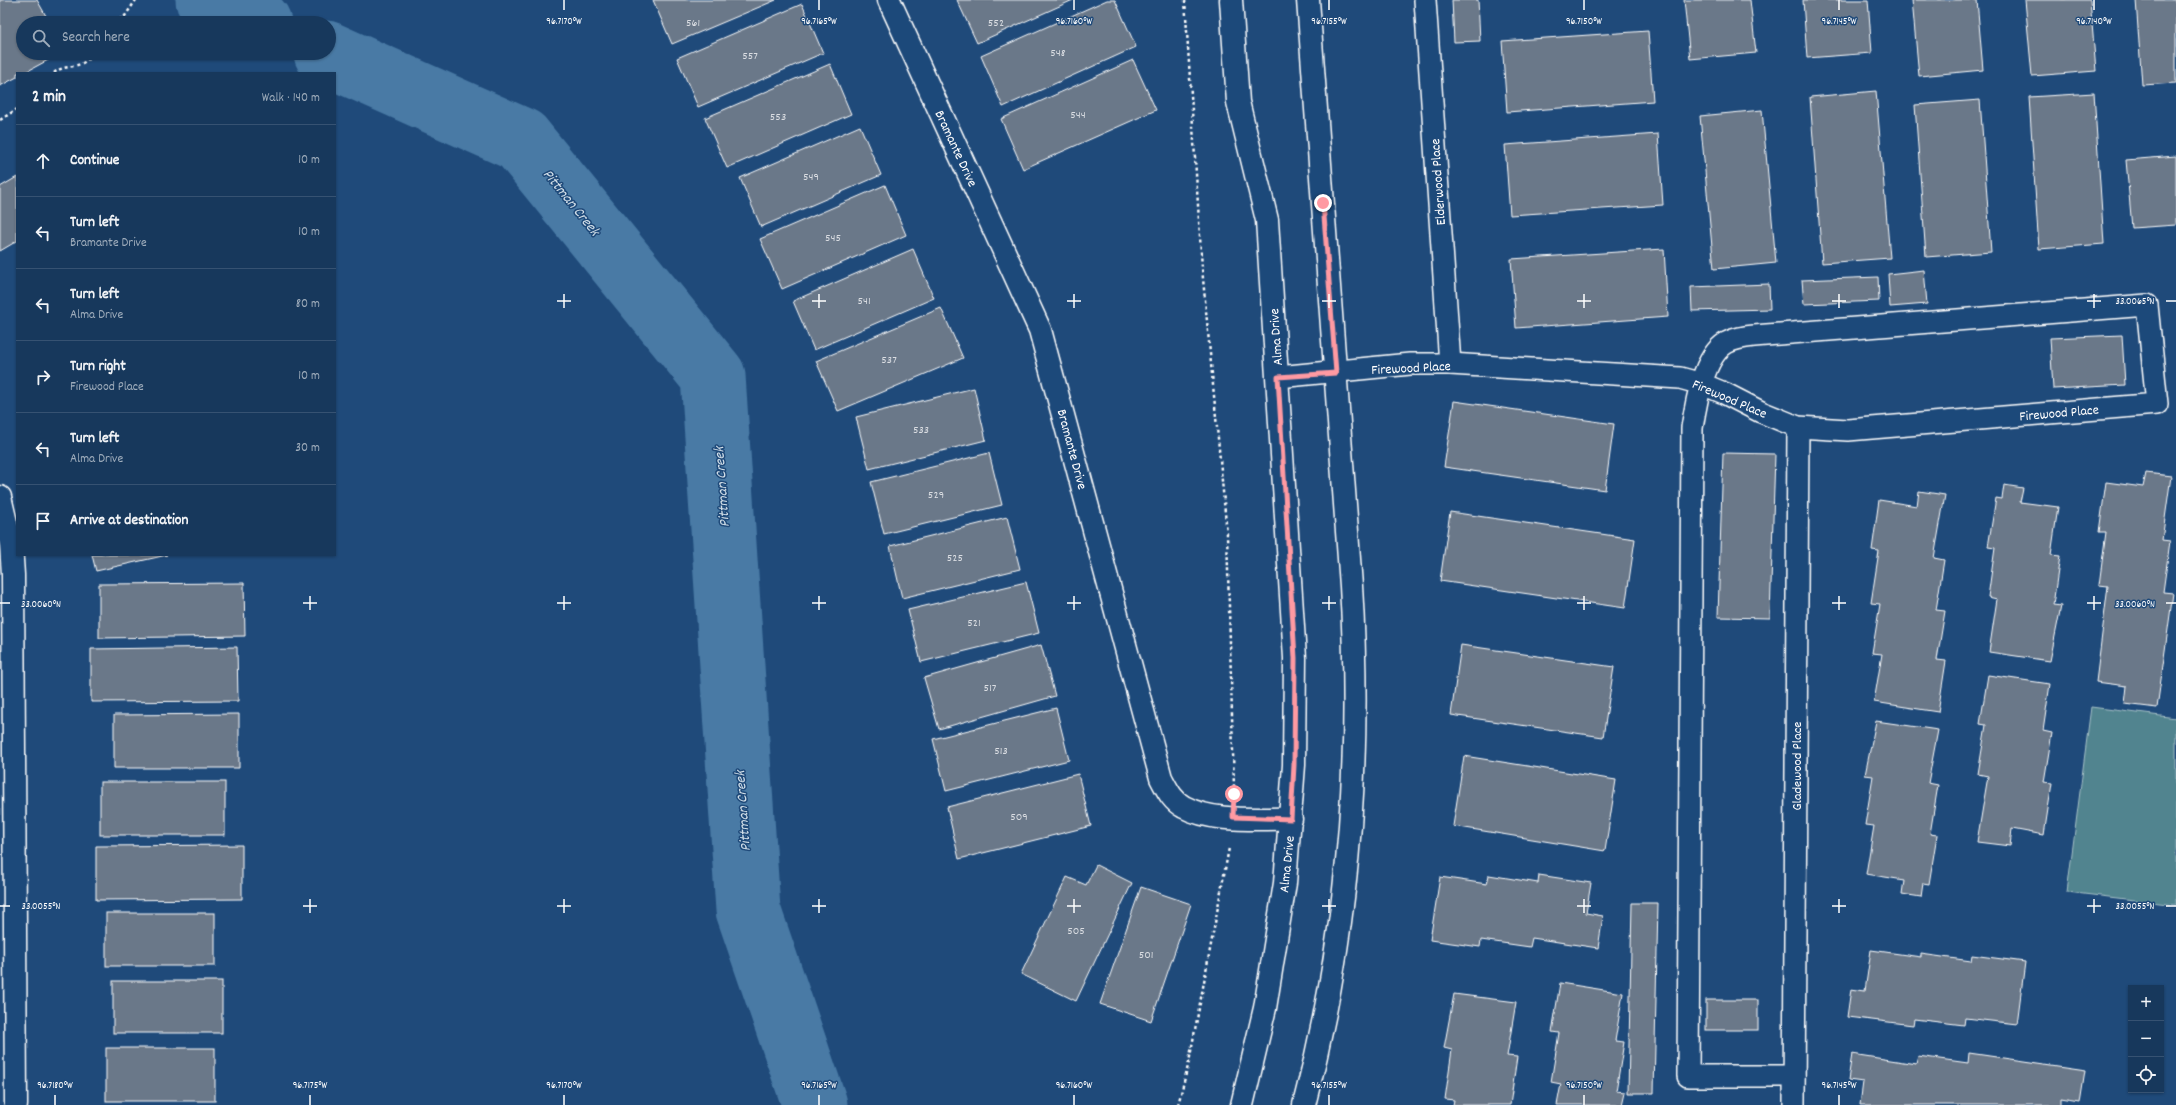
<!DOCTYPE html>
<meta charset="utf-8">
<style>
:root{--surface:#17385c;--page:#203f62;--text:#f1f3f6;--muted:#9eacbb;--line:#365272}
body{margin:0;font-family:Dekko,sans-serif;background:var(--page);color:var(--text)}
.controls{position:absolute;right:12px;bottom:12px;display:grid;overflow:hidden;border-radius:0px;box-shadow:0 1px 3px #0004}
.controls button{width:36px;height:36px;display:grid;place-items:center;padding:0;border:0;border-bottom:1px solid var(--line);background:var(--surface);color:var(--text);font:20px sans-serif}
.stop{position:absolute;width:12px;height:12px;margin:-9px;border:3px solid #ff9aa2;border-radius:50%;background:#fff}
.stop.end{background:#ff9aa2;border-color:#fff;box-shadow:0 1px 4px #0008}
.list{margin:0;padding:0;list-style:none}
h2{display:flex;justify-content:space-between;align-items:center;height:52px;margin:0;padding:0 16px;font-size:17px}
h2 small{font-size:13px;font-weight:400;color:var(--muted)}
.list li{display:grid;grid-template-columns:26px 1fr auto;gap:12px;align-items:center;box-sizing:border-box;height:72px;padding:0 16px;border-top:1px solid var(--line)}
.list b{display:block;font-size:15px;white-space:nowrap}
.list p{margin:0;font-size:13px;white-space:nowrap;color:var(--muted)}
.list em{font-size:13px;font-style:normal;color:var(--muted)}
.icon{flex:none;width:22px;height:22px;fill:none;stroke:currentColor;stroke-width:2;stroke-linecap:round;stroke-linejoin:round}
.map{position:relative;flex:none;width:2176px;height:1105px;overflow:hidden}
.search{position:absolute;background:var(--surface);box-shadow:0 1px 3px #0004;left:16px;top:16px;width:320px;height:44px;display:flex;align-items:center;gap:10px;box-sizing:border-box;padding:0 14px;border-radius:22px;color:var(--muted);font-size:15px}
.panel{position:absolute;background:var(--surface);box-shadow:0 1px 3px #0004;left:16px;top:72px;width:320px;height:484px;border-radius:0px}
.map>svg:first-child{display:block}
.green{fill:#51848f;stroke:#a8c2c7}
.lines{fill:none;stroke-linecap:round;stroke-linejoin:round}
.river{stroke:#487aa5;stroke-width:65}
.building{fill:#6a7889;stroke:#fff}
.service-casing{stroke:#fff;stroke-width:24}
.minor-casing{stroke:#fff;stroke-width:25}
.secondary-casing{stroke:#fff;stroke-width:25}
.path{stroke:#fff;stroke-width:2.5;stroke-dasharray:3 3;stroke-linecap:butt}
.service{stroke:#1f4a7a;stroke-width:21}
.minor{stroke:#1f4a7a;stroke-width:22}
.secondary{stroke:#1f4a7a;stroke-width:22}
.route{stroke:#ff9aa2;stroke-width:5}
.ticks{fill:none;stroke:#fff;stroke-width:1.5}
.labels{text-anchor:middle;stroke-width:3;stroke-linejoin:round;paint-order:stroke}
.number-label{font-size:12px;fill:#dadde2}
.street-label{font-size:14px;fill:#fff;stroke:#1f4a7a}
.water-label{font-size:15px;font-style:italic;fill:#d1dee8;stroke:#1f4a7a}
.ticks-label{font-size:10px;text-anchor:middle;fill:#fff;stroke:#1f4a7a;stroke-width:3;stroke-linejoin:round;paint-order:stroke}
</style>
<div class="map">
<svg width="2176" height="1105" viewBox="0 0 2176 1105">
<rect width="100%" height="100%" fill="#1f4a7a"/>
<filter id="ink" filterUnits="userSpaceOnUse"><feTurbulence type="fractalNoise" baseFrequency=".025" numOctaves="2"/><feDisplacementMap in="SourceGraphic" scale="8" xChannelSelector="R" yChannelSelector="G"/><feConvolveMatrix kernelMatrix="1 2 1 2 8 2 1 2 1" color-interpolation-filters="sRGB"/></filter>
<g filter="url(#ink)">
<path class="green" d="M2091,707L2176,718V905L2067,892Z"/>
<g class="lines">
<g class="river">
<path d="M208,0L259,23"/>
<path d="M326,53L521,140L713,376L748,910L815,1105"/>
</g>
</g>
<g class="building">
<path d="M0,0H37L50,23H23V53H61L24,73H17V77L0,86Z"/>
<path d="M653,0H776L672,44Z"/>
<path d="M957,0H1073L977,43Z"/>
<path d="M1107,0H1115L1136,47L1003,107L981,56Z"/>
<path d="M1452,0H1478L1480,41L1454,42Z"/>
<path d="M1684,0H1750L1756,53L1690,59Z"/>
<path d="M1803,0H1868L1872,53L1807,58Z"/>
<path d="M1912,0H1977L1983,70L1919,76Z"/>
<path d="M2025,0H2090L2096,71L2032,76Z"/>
<path d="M2136,0H2176V83L2142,85Z"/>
<path d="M802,4L823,53L698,107L677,58Z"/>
<path d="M1648,31L1653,101L1507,112L1502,41Z"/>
<path d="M1133,60L1156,110L1023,169L1001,119Z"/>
<path d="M830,64L851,114L727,168L705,118Z"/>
<path d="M1876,91L1890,258L1822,263L1810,97Z"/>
<path d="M2094,93L2104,244L2039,249L2029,97Z"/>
<path d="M1980,100L1991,252L1926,257L1915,105Z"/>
<path d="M1762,110L1776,263L1714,269L1700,116Z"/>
<path d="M860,126L881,175L761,227L740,178Z"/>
<path d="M1658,134L1663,205L1510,215L1505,145Z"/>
<path d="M2176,156V225L2132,228L2126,160Z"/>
<path d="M17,177V241L0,251V187Z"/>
<path d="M885,185L906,235L782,289L760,239Z"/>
<path d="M913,249L934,298L814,350L793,301Z"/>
<path d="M1664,249L1668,317L1516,328L1511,259Z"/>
<path d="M1924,270L1927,304L1890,307L1888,274Z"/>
<path d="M1878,277L1879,301L1804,304L1802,280Z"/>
<path d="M1769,284L1770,309L1692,311L1691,287Z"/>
<path d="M941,308L963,358L838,411L816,361Z"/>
<path d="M2122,335L2125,385L2053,389L2050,338Z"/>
<path d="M974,388L986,440L869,469L856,417Z"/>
<path d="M1454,401L1614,424L1605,490L1444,467Z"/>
<path d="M989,453L1002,505L884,534L871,482Z"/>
<path d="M1723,453L1775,454L1770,618L1718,617Z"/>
<path d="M2146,473L2171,476L2162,540L2170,541L2163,592L2173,593L2157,708L2125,704L2127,686L2096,682L2108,586L2099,585L2106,532H2099L2106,482L2143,487Z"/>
<path d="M2004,485L2023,488L2020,502L2058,507L2051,555L2060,556L2053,605L2061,606L2050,661L1989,652L1997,599L1988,597L1995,548L1988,547L1996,498L2002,499Z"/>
<path d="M1919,491L1945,495L1934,558L1944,560L1936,610L1945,611L1937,660L1946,661L1938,712L1874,702L1882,654L1872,653L1880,604L1871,603L1879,551L1872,550L1879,500L1917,506Z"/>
<path d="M1450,512L1635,539L1625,608L1440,581Z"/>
<path d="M1007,517L1020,569L902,598L890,546Z"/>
<path d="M92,555H167L96,571Z"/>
<path d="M1026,582L1039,633L921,662L908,610Z"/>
<path d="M244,583L245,636L99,638V584Z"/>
<path d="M1041,645L1055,696L939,729L924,678Z"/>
<path d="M1461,645L1614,667L1603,737L1451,715Z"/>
<path d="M237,647L238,701L91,702V649Z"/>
<path d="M1988,675L2050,684L2043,731L2052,733L2044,782L2052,783L2044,835L2012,829L2010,846L1977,842L1988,776L1978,774L1986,725L1980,724Z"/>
<path d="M1056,708L1069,760L946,791L933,739Z"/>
<path d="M239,714V768H114V715Z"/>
<path d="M1876,721L1938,730L1928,783L1938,785L1930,834L1937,835L1929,884L1923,883L1921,897L1902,894L1904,880L1866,874L1874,826L1865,825L1873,776L1865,775Z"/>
<path d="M1464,756L1616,780L1605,851L1453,826Z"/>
<path d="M1078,774L1091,826L959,859L947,807Z"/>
<rect x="100" y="782" width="125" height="53"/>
<path d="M242,845V899L96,900V846Z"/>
<path d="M1096,865L1132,883L1076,1001L1021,974L1067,877L1086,885Z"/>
<path d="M1489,875L1538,883L1539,875L1591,883L1586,913L1603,916L1598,948L1532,938L1530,947L1481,940L1480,947L1430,940L1440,877L1487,884Z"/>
<path d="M1141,887L1191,904L1151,1021L1100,1004Z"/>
<path d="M1632,903H1658L1654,1093H1628Z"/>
<rect x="106" y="913" width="109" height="53"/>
<path d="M1871,950L1921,957V954L1971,961L1972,955L2025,962L2017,1024L1965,1018L1964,1025L1914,1019L1913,1025L1847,1017L1851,989L1865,991Z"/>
<rect x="113" y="981" width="109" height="52"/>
<path d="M1560,983L1623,993L1615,1041L1624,1042L1616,1091L1625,1092L1622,1105H1557L1561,1084L1551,1082L1559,1033L1552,1032Z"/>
<path d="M1454,994L1516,1002L1507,1056L1517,1057L1510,1105H1453L1454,1100L1445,1099L1452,1050L1444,1048Z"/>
<rect x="1706" y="1000" width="52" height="30"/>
<rect x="106" y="1048" width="109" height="53"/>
<path d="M1969,1053L2085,1070L2080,1102L2062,1099V1105H1860L1863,1082L1848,1080L1852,1054L1916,1064L1918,1056L1968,1063Z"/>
</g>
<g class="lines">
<defs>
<g id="service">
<path d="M1425,0L1450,364"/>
<path d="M1278,377L1410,364H1450L1680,378L1702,384L1724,393L1761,412L1798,427L1848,430L2157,404L2147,305L1754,336C1744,337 1735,338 1726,343C1703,357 1696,403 1692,428L1688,1076H1794"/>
<path d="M1794,1105L1798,427"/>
</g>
<g id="minor">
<path d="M889,0L1040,330L1161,778C1167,789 1172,801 1184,807C1214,823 1258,818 1291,819"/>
<path d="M0,497L11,544L13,575L16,1105"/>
</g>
<g id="secondary">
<path d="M1231,0L1238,102L1267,220L1295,658L1294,765L1285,883L1265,1008L1242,1105"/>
<path d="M1304,1105C1349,933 1362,763 1351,586L1308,0"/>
</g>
</defs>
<use href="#service" class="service-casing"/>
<use href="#minor" class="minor-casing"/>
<use href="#secondary" class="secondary-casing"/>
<g class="path">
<path d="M1185,0L1202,268L1227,534L1234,788"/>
<path d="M114,23L125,16L136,0"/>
<path d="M54,73C65,63 82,71 93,53"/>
<path d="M0,120L17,109"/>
<path d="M1178,1105L1189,1062L1229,848"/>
</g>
<use href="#service" class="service"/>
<use href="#minor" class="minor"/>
<use href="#secondary" class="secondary"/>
</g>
</g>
<g class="lines" filter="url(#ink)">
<path class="route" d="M1234,794L1233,817L1291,819L1294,765L1295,658L1278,377L1336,373L1323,203"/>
</g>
<path class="ticks" d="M564,0V10M819,0V10M1074,0V10M1329,0V10M1584,0V10M1839,0V10M2094,0V10M564,294V308M819,294V308M1074,294V308M1329,294V308M1584,294V308M1839,294V308M2094,294V308M557,301H571M812,301H826M1067,301H1081M1322,301H1336M1577,301H1591M1832,301H1846M2087,301H2101M2166,301H2176M310,596V610M564,596V610M819,596V610M1074,596V610M1329,596V610M1584,596V610M1839,596V610M2094,596V610M0,603H10M303,603H317M557,603H571M812,603H826M1067,603H1081M1322,603H1336M1577,603H1591M1832,603H1846M2087,603H2101M2166,603H2176M310,899V913M564,899V913M819,899V913M1074,899V913M1329,899V913M1584,899V913M1839,899V913M2094,899V913M0,906H10M303,906H317M557,906H571M812,906H826M1067,906H1081M1322,906H1336M1577,906H1591M1832,906H1846M2087,906H2101M2166,906H2176M55,1095V1105M310,1095V1105M564,1095V1105M819,1095V1105M1074,1095V1105M1329,1095V1105M1584,1095V1105M1839,1095V1105"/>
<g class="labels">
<g class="number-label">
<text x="693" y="26">561</text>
<text x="996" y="26">552</text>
<text x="1058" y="56">548</text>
<text x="750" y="59">557</text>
<text x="1078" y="118">544</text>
<text x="778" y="120">553</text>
<text x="811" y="180">549</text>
<text x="833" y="241">545</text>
<text x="864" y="304">541</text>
<text x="889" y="363">537</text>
<text x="921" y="433">533</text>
<text x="936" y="498">529</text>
<text x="955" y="561">525</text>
<text x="974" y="626">521</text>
<text x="990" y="691">517</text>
<text x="1001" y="754">513</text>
<text x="1019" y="820">509</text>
<text x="1076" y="934">505</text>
<text x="1146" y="958">501</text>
</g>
<g class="street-label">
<text transform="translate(957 148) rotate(65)" y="5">Bramante Drive</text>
<text transform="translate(1437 182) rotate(-94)" y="5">Elderwood Place</text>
<text transform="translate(1275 337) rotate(-94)" y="5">Alma Drive</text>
<text transform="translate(1411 367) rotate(-3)" y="5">Firewood Place</text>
<text transform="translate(1730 398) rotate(23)" y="5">Firewood Place</text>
<text transform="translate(2059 412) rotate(-5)" y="5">Firewood Place</text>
<text transform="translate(1073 449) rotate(75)" y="5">Bramante Drive</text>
<text transform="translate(1796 766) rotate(-90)" y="5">Gladewood Place</text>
<text transform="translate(1286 864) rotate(-84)" y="5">Alma Drive</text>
</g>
<g class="water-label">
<text transform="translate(572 202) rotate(51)" y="5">Pittman Creek</text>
<text transform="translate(721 487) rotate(-94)" y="5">Pittman Creek</text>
<text transform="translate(742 811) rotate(-94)" y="5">Pittman Creek</text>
</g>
</g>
<g class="ticks-label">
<text x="564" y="24">96.7170°W</text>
<text x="819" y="24">96.7165°W</text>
<text x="1074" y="24">96.7160°W</text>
<text x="1329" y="24">96.7155°W</text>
<text x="1584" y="24">96.7150°W</text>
<text x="1839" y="24">96.7145°W</text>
<text x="2094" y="24">96.7140°W</text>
<text x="2135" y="304">33.0065°N</text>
<text x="41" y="607">33.0060°N</text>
<text x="2135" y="607">33.0060°N</text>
<text x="41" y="909">33.0055°N</text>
<text x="2135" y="909">33.0055°N</text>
<text x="55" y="1088">96.7180°W</text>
<text x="310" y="1088">96.7175°W</text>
<text x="564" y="1088">96.7170°W</text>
<text x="819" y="1088">96.7165°W</text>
<text x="1074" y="1088">96.7160°W</text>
<text x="1329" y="1088">96.7155°W</text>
<text x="1584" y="1088">96.7150°W</text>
<text x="1839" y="1088">96.7145°W</text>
</g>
</svg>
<div class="controls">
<button>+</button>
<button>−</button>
<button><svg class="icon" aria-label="locate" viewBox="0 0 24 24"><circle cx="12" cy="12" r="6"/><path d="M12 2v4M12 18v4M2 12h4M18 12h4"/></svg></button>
</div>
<div class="stop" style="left:1234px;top:794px"></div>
<div class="stop end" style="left:1323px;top:203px"></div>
<div class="search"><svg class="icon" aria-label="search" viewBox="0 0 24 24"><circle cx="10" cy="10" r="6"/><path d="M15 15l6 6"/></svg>Search here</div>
<section class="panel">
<h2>2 min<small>Walk · 140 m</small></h2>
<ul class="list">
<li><svg class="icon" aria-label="ahead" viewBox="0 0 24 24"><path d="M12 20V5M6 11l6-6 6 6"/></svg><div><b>Continue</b></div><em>10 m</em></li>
<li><svg class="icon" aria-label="left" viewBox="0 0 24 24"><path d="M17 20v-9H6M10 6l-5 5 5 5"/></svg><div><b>Turn left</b><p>Bramante Drive</p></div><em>10 m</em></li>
<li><svg class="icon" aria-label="left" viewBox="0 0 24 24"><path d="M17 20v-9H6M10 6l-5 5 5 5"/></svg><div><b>Turn left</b><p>Alma Drive</p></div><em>80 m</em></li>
<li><svg class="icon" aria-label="right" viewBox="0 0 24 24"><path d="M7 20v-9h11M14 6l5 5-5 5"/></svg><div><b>Turn right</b><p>Firewood Place</p></div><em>10 m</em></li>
<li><svg class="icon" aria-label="left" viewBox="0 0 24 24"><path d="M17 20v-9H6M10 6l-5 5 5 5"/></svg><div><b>Turn left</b><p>Alma Drive</p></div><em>30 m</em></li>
<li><svg class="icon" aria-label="arrive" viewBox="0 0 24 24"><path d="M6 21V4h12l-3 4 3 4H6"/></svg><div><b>Arrive at destination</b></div></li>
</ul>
</section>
</div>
